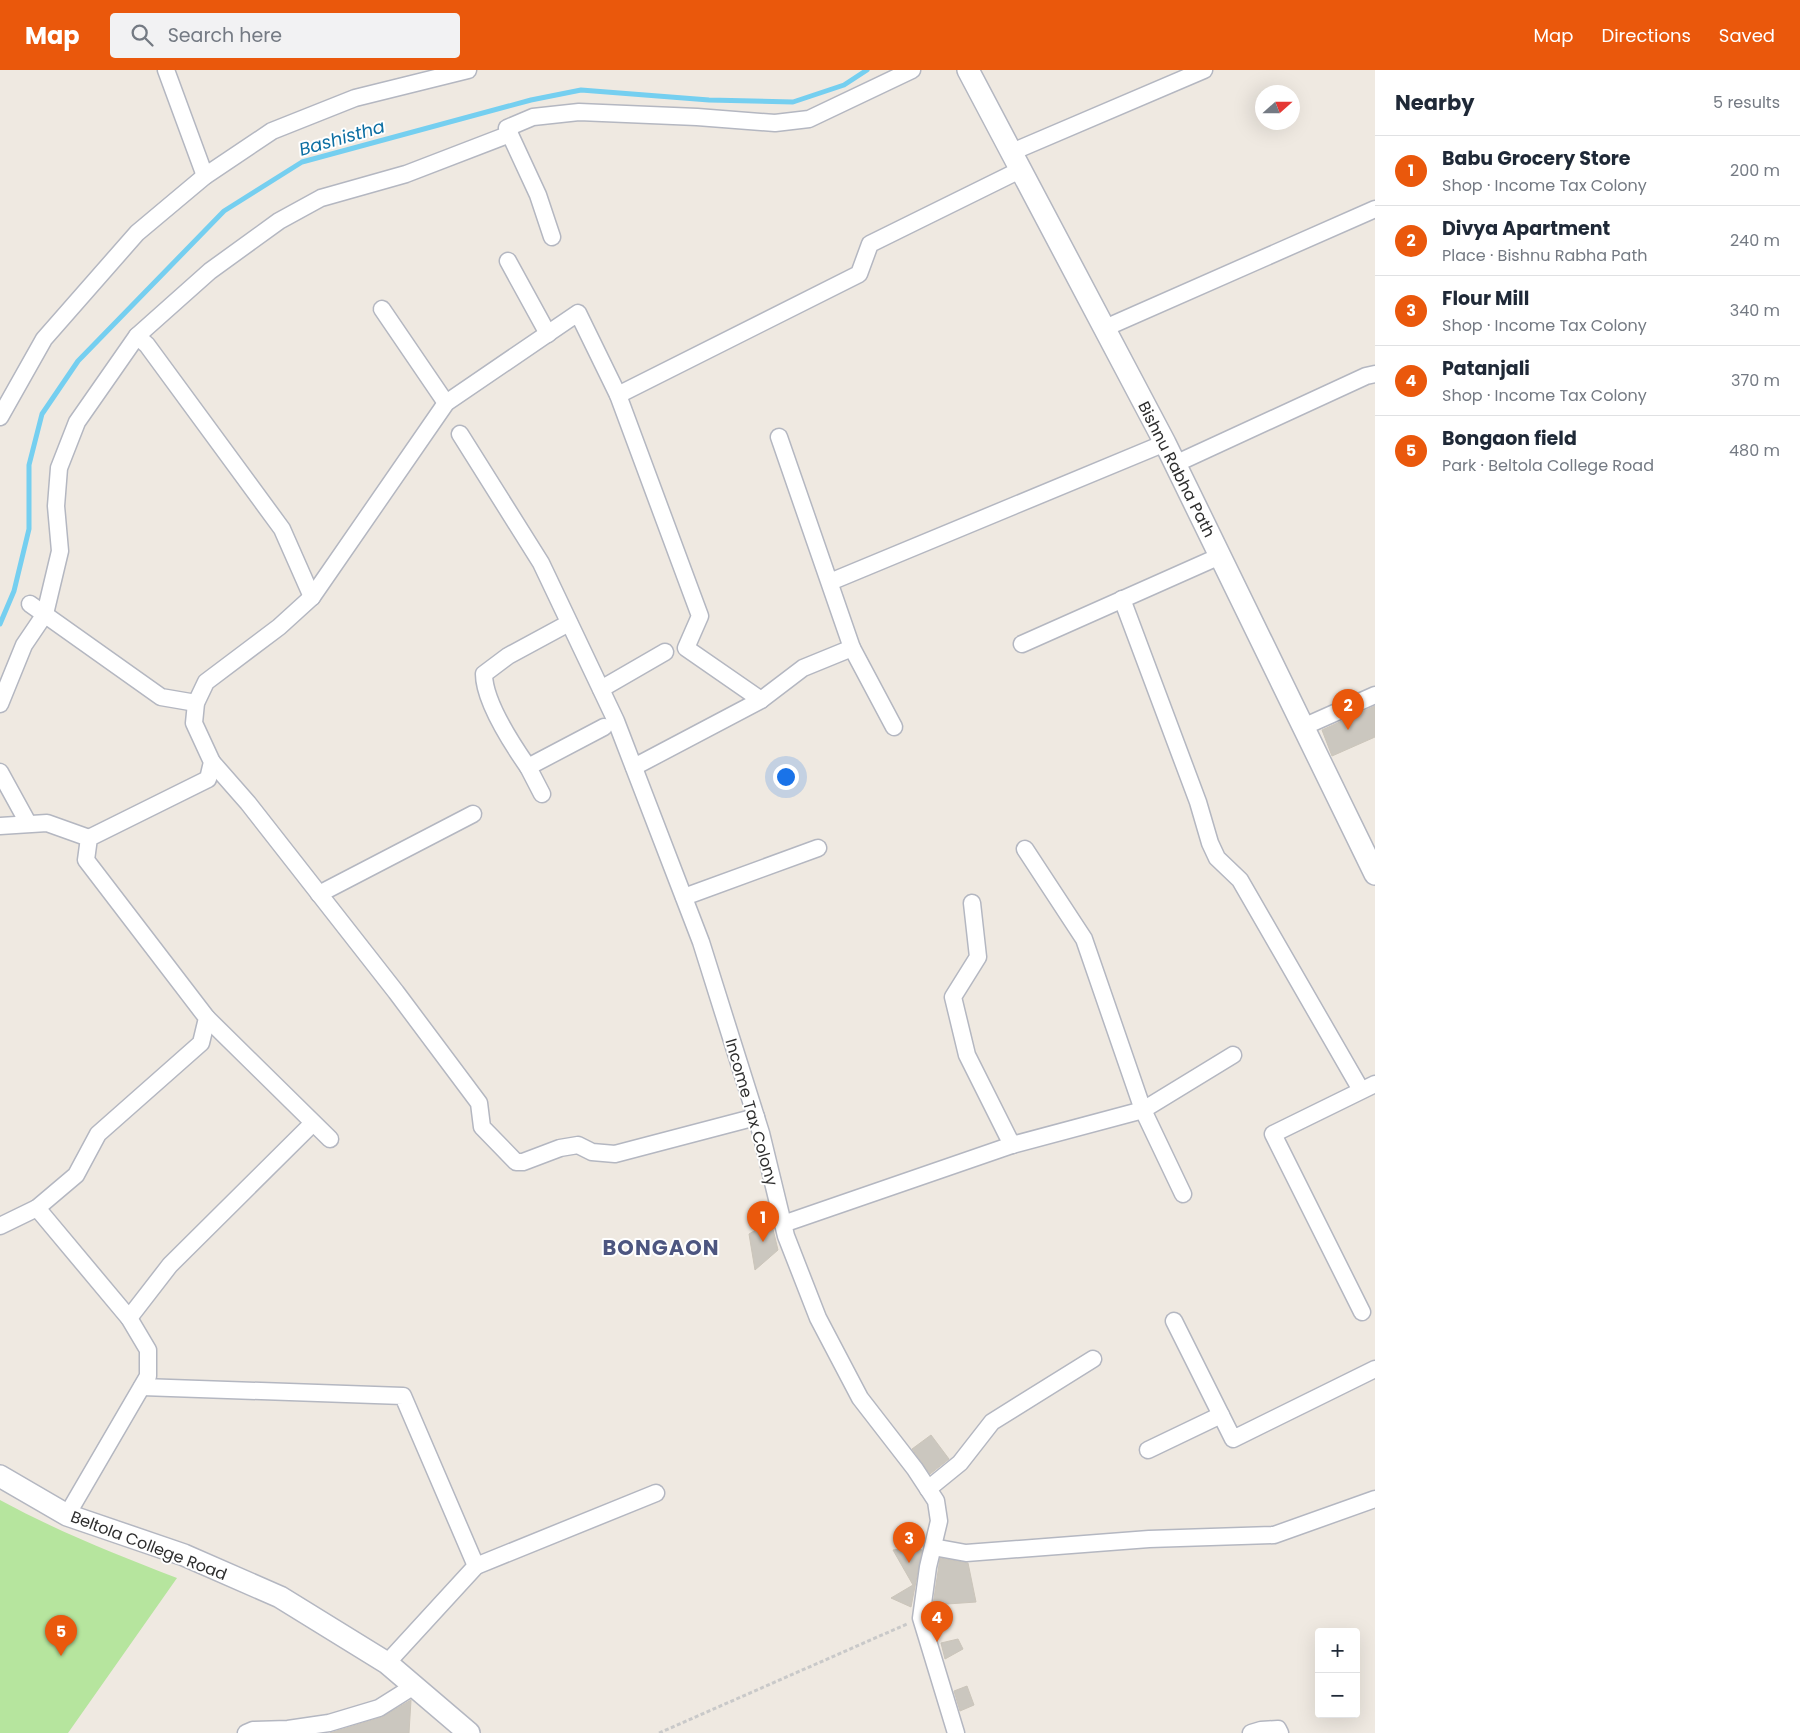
<!DOCTYPE html>
<meta charset="utf-8">
<style>
:root{--surface:#fff;--page:#f2f2f3;--text:#1f2937;--muted:#747a83;--line:#e0e1e3;--accent:#ea580c}
body{margin:0;font-family:Poppins,sans-serif;background:var(--page);color:var(--text)}
.controls{position:absolute;right:15px;bottom:15px;display:grid;overflow:hidden;border-radius:5px;box-shadow:0 5px 20px #0002}
.controls button{width:45px;height:45px;display:grid;place-items:center;padding:0;border:0;border-bottom:1px solid var(--line);background:var(--surface);color:var(--text);font:25px sans-serif}
.compass{position:absolute;left:1255px;top:15px;width:45px;height:45px;border-radius:50%;background:var(--surface);box-shadow:0 5px 20px #0002;rotate:69deg}
.you{position:absolute;left:785px;top:706px;width:18px;height:18px;margin:-12px;border:4px solid #fff;border-radius:50%;background:#1a73e8;box-shadow:0 0 0 8px #1a73e833}
.badge{display:grid;place-items:center;width:32px;height:32px;border-radius:50%;background:var(--accent);color:#fff;font-size:16px;font-weight:700}
.pin{position:absolute;translate:-50% -41px;filter:drop-shadow(0 1px 2px #0008)}
.pin::after{content:'';position:absolute;top:26px;width:18px;height:15px;background:inherit;clip-path:polygon(0 0,100% 0,50% 100%)}
.list{margin:0;padding:0;list-style:none}
h2{display:flex;justify-content:space-between;align-items:center;height:65px;margin:0;padding:0 20px;font-size:21px}
h2 small{font-size:16px;font-weight:400;color:var(--muted)}
.list li{display:grid;grid-template-columns:32px 1fr auto;gap:15px;align-items:center;box-sizing:border-box;height:70px;padding:0 20px;border-top:1px solid var(--line)}
.list b{display:block;font-size:19px;white-space:nowrap}
.list p{margin:0;font-size:16px;white-space:nowrap;color:var(--muted)}
.list em{font-size:16px;font-style:normal;color:var(--muted)}
.icon{flex:none;width:28px;height:28px;fill:none;stroke:currentColor;stroke-width:2;stroke-linecap:round;stroke-linejoin:round}
.map{position:relative;flex:none;width:1375px;height:1663px;overflow:hidden}
header{display:flex;align-items:center;gap:30px;box-sizing:border-box;height:70px;padding:0 25px;background:var(--accent);color:#fff}
header strong{font-size:24px}
nav{display:flex;gap:28px;margin-inline-start:auto;font-size:18px}
.search{width:350px;height:45px;background:var(--page);display:flex;align-items:center;gap:12px;box-sizing:border-box;padding:0 18px;border-radius:5px;color:var(--muted);font-size:19px}
main{display:flex}
aside{flex:1;background:var(--surface)}
.map>svg:first-child{display:block}
.green{fill:#b6e59e}
.lines{fill:none;stroke-linecap:round;stroke-linejoin:round}
.stream{stroke:#75cff0;stroke-width:5}
.building{fill:#cbc7bf;stroke:#cbc5ba}
.minor-casing{stroke:#b4b7c1;stroke-width:19}
.tertiary-casing{stroke:#b4b7c1;stroke-width:24}
.path{stroke:#c9c9c9;stroke-width:3;stroke-dasharray:4 2.5;stroke-linecap:butt}
.minor{stroke:#fff;stroke-width:16}
.tertiary{stroke:#fff;stroke-width:21}
.labels{text-anchor:middle;stroke-width:4;stroke-linejoin:round;paint-order:stroke}
.street-label{font-size:16px;fill:#2e2e2e;stroke:#fff}
.water-label{font-size:18px;font-style:italic;fill:#0d6fa3;stroke:#fff}
.district-label{font-size:21px;font-weight:bold;letter-spacing:1px;fill:#4d5680;stroke:#fff}
</style>
<header>
<strong>Map</strong>
<div class="search"><svg class="icon" aria-label="search" viewBox="0 0 24 24"><circle cx="10" cy="10" r="6"/><path d="M15 15l6 6"/></svg>Search here</div>
<nav><a>Map</a><a>Directions</a><a>Saved</a></nav>
</header>
<main>
<div class="map">
<svg width="1375" height="1663" viewBox="0 0 1375 1663">
<rect width="100%" height="100%" fill="#efe9e1"/>
<path class="green" d="M0,1430C57,1461 117,1485 177,1508L68,1663H0Z"/>
<g class="lines">
<path class="stream" d="M0,554L14,521L29,459V395L42,344L78,291L224,141L302,92L531,30L581,20L709,30L793,32L844,15L867,0"/>
</g>
<g class="building">
<path d="M1375,636V667L1332,686L1322,660Z"/>
<path d="M771,1151L778,1180L755,1200L749,1164Z"/>
<path d="M931,1365L949,1389L930,1404L912,1379Z"/>
<path d="M918,1476V1479L922,1480L911,1537L891,1528L913,1515L893,1480Z"/>
<path d="M940,1488L968,1493L976,1532L933,1535Z"/>
<path d="M958,1569L963,1579L945,1589L941,1573Z"/>
<path d="M967,1616L974,1635L960,1641L954,1621Z"/>
<path d="M411,1630L409,1663H330L382,1647Z"/>
</g>
<g class="lines">
<defs>
<g id="minor">
<path d="M166,0L205,106"/>
<path d="M1012,82L1204,0"/>
<path d="M552,167L538,125L507,58L533,47L579,42L697,47L775,53L809,49L912,0"/>
<path d="M508,191L548,264"/>
<path d="M382,239L446,333"/>
<path d="M1105,258L1375,139"/>
<path d="M137,266L147,275L282,459L312,527"/>
<path d="M618,325L859,204L870,174L1022,99"/>
<path d="M0,347L44,269L137,163L205,106L272,61L355,28L468,0"/>
<path d="M460,364L541,493L616,651L701,872L761,1063L786,1166L818,1248L860,1328L915,1399L936,1431L939,1451L928,1497L921,1548L956,1663"/>
<path d="M1175,394L1366,306L1375,304"/>
<path d="M830,512L1165,373"/>
<path d="M1122,529L1198,732L1210,773L1217,788L1240,810L1361,1020"/>
<path d="M30,534L161,627L196,633"/>
<path d="M569,553L508,586L484,604C484,631 512,674 528,697L604,657"/>
<path d="M1022,574L1220,486"/>
<path d="M852,578L894,657"/>
<path d="M601,619L665,582"/>
<path d="M0,634L24,575L45,544L60,481L56,436L59,398L77,352L137,266L210,201L279,151L321,128L406,104L510,64"/>
<path d="M1303,657L1375,625"/>
<path d="M212,692L248,733L396,922L479,1033L482,1057L516,1092H523L560,1078L578,1075L592,1082L615,1084L756,1047"/>
<path d="M528,697L542,724"/>
<path d="M634,697L761,630L803,598L852,578L779,367"/>
<path d="M0,702L28,753"/>
<path d="M0,756L47,753L89,768"/>
<path d="M1025,779L1084,869L1143,1040L1183,1124"/>
<path d="M319,824L473,744"/>
<path d="M684,827L818,778"/>
<path d="M972,833L978,887L953,927L967,985L1012,1075"/>
<path d="M207,948L330,1069"/>
<path d="M37,1138L129,1248L148,1280V1306L67,1445"/>
<path d="M783,1154L1012,1075L1143,1040L1233,985"/>
<path d="M0,1156L37,1138L76,1105L98,1064L201,973L207,948L86,790L89,768L208,709L212,692L194,653L196,633L206,612L279,557L312,527L446,333L578,243L618,325L700,546L686,578L761,630"/>
<path d="M1362,1242L1273,1064L1375,1014"/>
<path d="M129,1248L170,1195L313,1053"/>
<path d="M1174,1251L1233,1369L1375,1299"/>
<path d="M142,1317L403,1326L476,1496L387,1593"/>
<path d="M1148,1380L1221,1345"/>
<path d="M928,1419L960,1393L992,1352L1093,1289"/>
<path d="M933,1477L966,1483L1149,1469L1274,1465L1375,1429"/>
<path d="M476,1496L656,1423"/>
<path d="M246,1663L253,1660L288,1659L329,1653L379,1638L414,1616"/>
<path d="M1251,1663L1261,1660L1278,1659L1280,1663"/>
</g>
<g id="tertiary">
<path d="M968,0L1165,373L1375,804"/>
<path d="M0,1406L67,1445L184,1485L280,1527L387,1593L469,1663"/>
</g>
</defs>
<use href="#minor" class="minor-casing"/>
<use href="#tertiary" class="tertiary-casing"/>
<path class="path" d="M659,1663L907,1554"/>
<use href="#minor" class="minor"/>
<use href="#tertiary" class="tertiary"/>
</g>
<g class="labels">
<g class="street-label">
<text transform="translate(1177 399) rotate(63)" y="6">Bishnu Rabha Path</text>
<text transform="translate(752 1042) rotate(74)" y="6">Income Tax Colony</text>
<text transform="translate(149 1475) rotate(21)" y="6">Beltola College Road</text>
</g>
<g class="water-label">
<text transform="translate(342 68) rotate(-16)" y="6">Bashistha</text>
</g>
<g class="district-label">
<text x="661" y="1185">BONGAON</text>
</g>
</g>
</svg>
<div class="controls">
<button>+</button>
<button>−</button>
</div>
<svg class="compass" viewBox="-18 -18 36 36"><path d="M0-13l5 13h-10z" fill="#e53935"/><path d="M0 13l5-13h-10z" fill="#747a83"/></svg>
<div class="you"></div>
<div class="pin badge" style="left:763px;top:1172px">1</div>
<div class="pin badge" style="left:1348px;top:660px">2</div>
<div class="pin badge" style="left:909px;top:1493px">3</div>
<div class="pin badge" style="left:937px;top:1572px">4</div>
<div class="pin badge" style="left:61px;top:1586px">5</div>
</div>
<aside>
<h2>Nearby<small>5 results</small></h2>
<ul class="list">
<li><span class="badge">1</span><div><b>Babu Grocery Store</b><p>Shop · Income Tax Colony</p></div><em>200 m</em></li>
<li><span class="badge">2</span><div><b>Divya Apartment</b><p>Place · Bishnu Rabha Path</p></div><em>240 m</em></li>
<li><span class="badge">3</span><div><b>Flour Mill</b><p>Shop · Income Tax Colony</p></div><em>340 m</em></li>
<li><span class="badge">4</span><div><b>Patanjali</b><p>Shop · Income Tax Colony</p></div><em>370 m</em></li>
<li><span class="badge">5</span><div><b>Bongaon field</b><p>Park · Beltola College Road</p></div><em>480 m</em></li>
</ul>
</aside>
</main>
